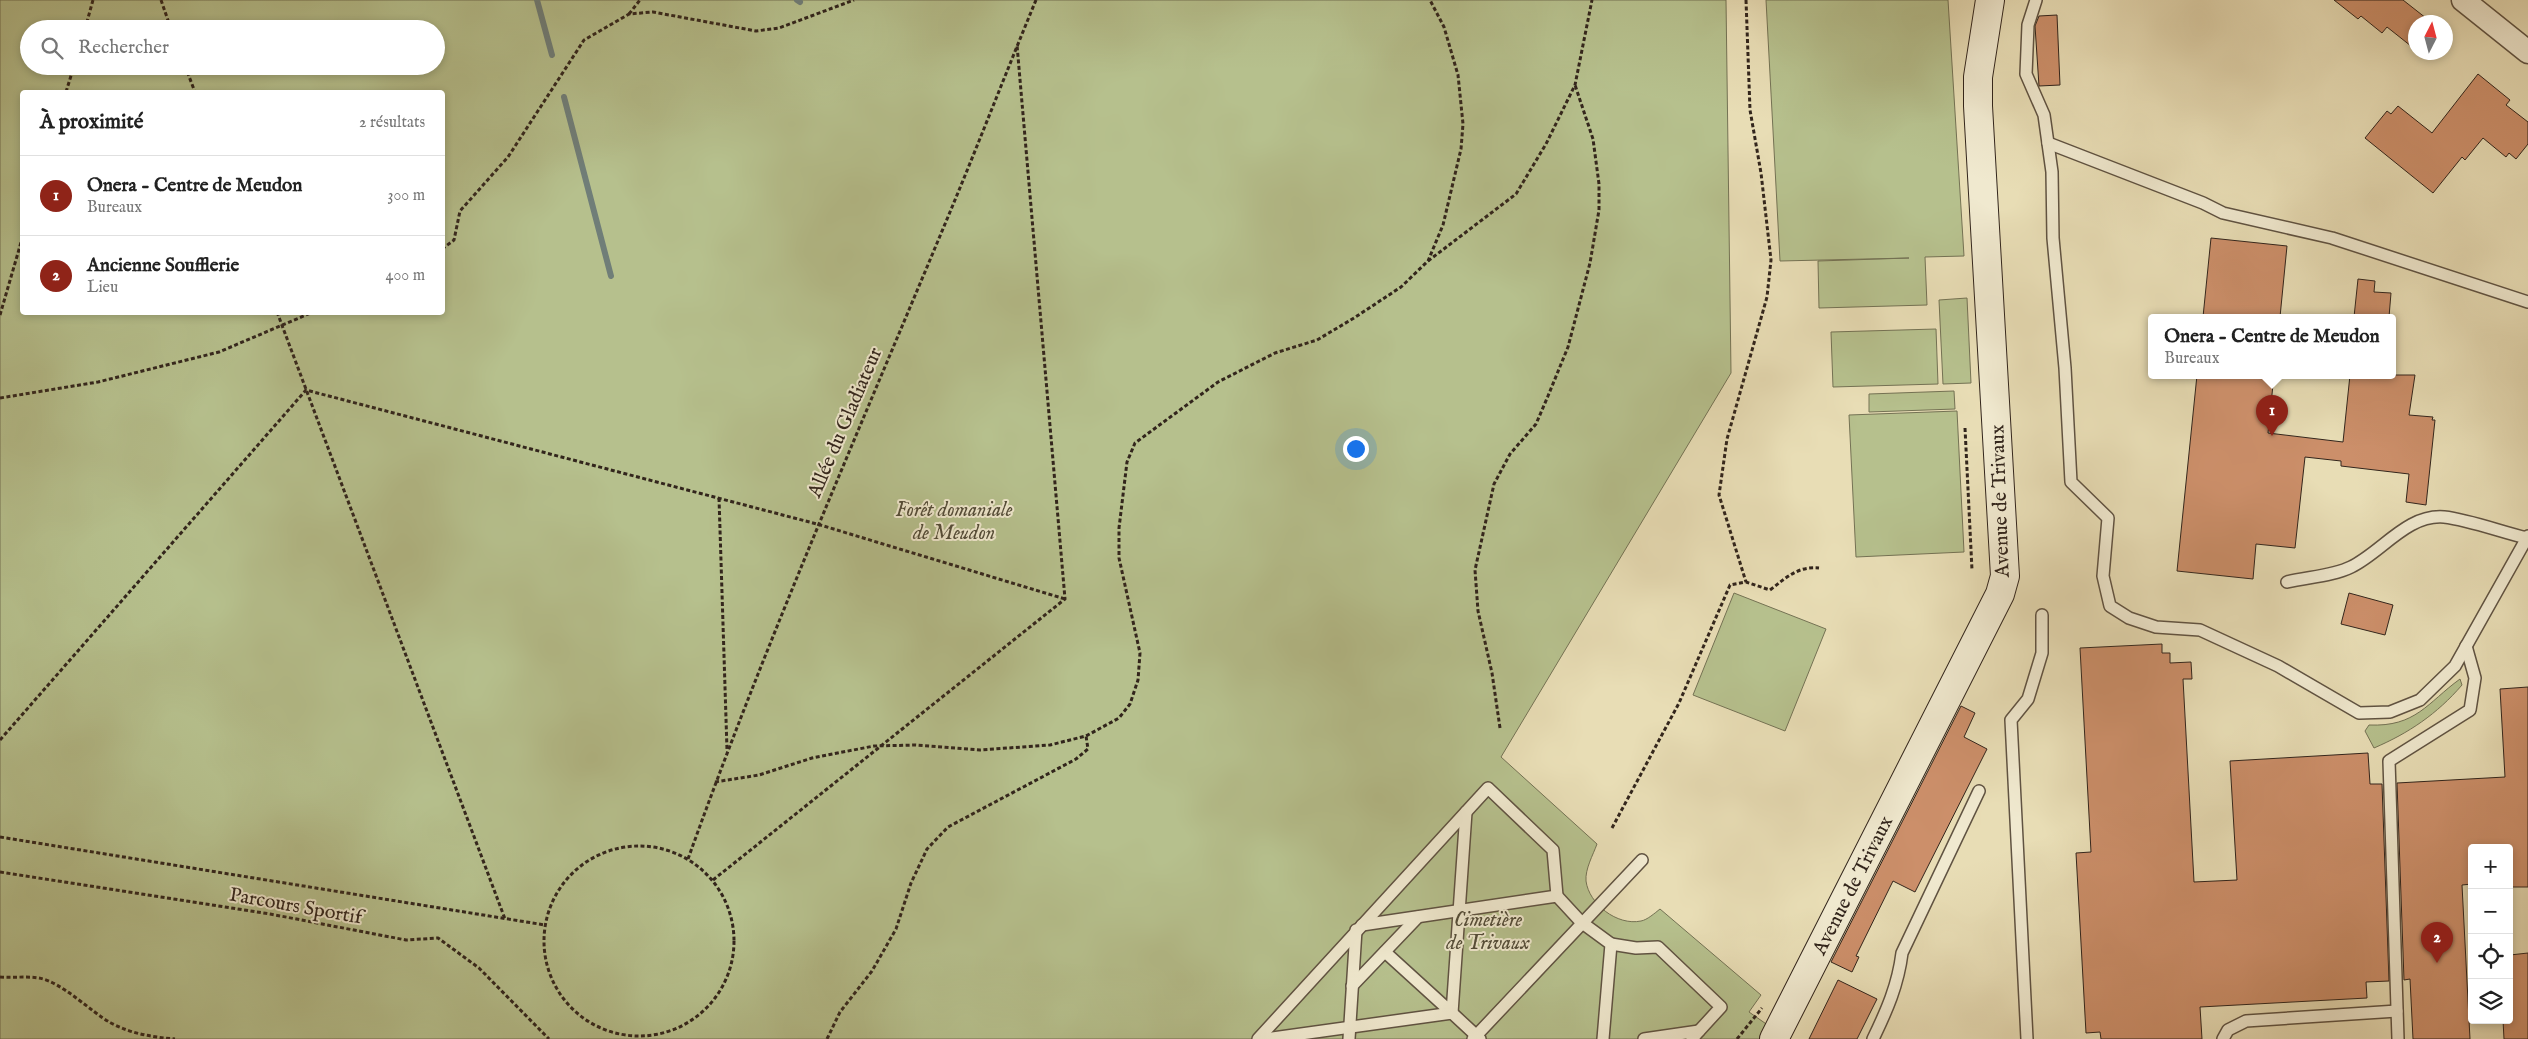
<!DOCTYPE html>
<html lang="fr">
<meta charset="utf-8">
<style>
:root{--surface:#fff;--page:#f6f6f6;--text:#222;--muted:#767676;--line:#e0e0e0;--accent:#8f2418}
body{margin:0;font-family:"IM FELL English",serif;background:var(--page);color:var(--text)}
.controls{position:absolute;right:15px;bottom:15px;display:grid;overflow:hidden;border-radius:5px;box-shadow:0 2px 8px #0003}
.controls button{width:45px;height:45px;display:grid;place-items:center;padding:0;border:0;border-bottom:1px solid var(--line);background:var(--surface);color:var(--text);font:25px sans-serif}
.compass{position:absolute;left:2408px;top:15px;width:45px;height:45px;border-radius:50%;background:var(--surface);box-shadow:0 2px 8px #0003;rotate:6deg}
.you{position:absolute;left:1355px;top:448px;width:18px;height:18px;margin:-12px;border:4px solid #fff;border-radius:50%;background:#1a73e8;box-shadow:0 0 0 8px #1a73e833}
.badge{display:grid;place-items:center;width:32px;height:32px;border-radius:50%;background:var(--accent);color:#fff;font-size:16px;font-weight:700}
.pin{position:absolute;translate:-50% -41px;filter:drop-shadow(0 1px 2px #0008)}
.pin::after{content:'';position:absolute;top:26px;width:18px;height:15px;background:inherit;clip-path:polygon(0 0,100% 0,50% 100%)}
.popup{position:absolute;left:2148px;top:314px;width:248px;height:65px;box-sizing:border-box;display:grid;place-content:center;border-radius:5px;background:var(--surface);filter:drop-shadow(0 1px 4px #0005);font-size:16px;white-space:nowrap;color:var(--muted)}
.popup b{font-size:19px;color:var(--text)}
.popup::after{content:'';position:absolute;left:50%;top:100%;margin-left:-10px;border:10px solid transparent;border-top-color:var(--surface)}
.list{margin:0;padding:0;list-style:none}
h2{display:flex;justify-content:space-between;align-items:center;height:65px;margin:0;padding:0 20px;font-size:21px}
h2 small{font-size:16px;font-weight:400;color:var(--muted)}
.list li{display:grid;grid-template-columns:32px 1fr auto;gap:15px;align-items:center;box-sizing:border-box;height:80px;padding:0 20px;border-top:1px solid var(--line)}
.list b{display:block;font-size:19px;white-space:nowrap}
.list p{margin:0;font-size:16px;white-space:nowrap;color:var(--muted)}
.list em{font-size:16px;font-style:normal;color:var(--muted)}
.icon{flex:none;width:28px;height:28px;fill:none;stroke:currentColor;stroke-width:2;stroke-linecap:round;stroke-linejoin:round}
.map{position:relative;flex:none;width:2528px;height:1039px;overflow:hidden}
.search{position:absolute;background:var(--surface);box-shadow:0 2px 8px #0003;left:20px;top:20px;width:425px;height:55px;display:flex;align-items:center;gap:12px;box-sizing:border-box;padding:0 18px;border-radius:28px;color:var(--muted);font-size:19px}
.panel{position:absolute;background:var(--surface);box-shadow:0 2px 8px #0003;left:20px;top:90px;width:425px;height:225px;border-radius:5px}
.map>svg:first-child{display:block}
.green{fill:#b6c08d;stroke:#747254;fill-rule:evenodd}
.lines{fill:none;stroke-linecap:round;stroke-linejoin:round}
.stream{stroke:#707e78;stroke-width:6}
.building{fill:#cc8f6a;stroke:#32251c}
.lane-casing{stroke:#605342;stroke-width:14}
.street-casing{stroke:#605342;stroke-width:25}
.secondary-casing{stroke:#32251c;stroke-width:30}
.path{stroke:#32251c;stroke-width:3;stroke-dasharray:4 2.5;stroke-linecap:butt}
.lane{stroke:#f0e9cf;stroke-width:11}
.street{stroke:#f0e9cf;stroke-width:22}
.secondary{stroke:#f0e9cf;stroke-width:28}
.labels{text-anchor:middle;stroke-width:4;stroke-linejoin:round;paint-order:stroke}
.street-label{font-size:20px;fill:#32251c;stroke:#f0e9cf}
.park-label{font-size:20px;font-style:italic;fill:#534c38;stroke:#f0e9cf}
</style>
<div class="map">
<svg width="2528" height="1039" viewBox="0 0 2528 1039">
<rect width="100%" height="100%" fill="#e8ddb5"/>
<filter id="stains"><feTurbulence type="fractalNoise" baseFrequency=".004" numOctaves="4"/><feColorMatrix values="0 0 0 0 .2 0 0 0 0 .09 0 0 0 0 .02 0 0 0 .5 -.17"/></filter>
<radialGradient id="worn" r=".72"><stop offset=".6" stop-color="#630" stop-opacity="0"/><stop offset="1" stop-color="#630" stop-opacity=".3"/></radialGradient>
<g class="green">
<path d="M0,0H1726L1731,373L1501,757L1597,844C1593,855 1585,869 1586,881C1589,904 1617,926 1641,921C1647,920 1655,913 1660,909L1761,995L1749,1012L1772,1028L1766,1039H0ZM29,29H436V66H29ZM22,92H442V312H22Z"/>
<path d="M1766,0H1948L1964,256L1925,257L1927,305L1819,308L1818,261L1909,258L1780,261Z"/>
<path d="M1967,298L1971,383L1943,384L1939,300Z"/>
<path d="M1936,329L1938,384L1833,387L1831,332Z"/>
<path d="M1954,391L1955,409L1869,412V394Z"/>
<path d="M1957,411L1964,552L1856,557L1849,415Z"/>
<path d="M1734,593L1826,629L1785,731L1693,695Z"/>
<path d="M2460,679L2462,685C2437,714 2409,733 2374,748L2365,731L2369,725C2416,727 2427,703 2460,679Z"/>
</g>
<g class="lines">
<g class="stream">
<path d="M537,0L552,55"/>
<path d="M797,0L800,2"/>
<path d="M564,97L611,276"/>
</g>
</g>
<g class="building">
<path d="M2334,0H2403L2431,22H2416V50L2387,27L2382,33L2361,16L2358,19Z"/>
<path d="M2057,15L2060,85L2039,86L2035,26L2039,16Z"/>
<path d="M2478,74L2510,100L2506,105L2528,122V144L2516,159L2509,153L2506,157L2483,138L2465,160L2462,157L2433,193L2365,138L2387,111L2391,114L2398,106L2432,133Z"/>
<path d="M2211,238L2287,246L2280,317H2203Z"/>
<path d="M2358,279L2375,281L2374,292L2391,293L2389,317H2354Z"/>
<path d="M2197,375H2274L2268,433L2343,442L2350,375H2415L2409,415L2433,417L2432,420H2435L2426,505L2406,502L2409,474L2341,466V461L2305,457L2295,548L2256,544L2253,579L2177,571Z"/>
<path d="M2349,593L2393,605L2385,635L2341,624Z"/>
<path d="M2162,644V653H2170V663L2191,662L2192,679H2183L2194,882L2237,880L2230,761L2368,753L2370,784H2382L2389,981L2366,982L2367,998L2200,1007L2202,1039H2101L2100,1032L2086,1033L2076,853L2091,852L2080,648Z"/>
<path d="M2528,687V887H2509V848H2472V884L2462,885L2470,1039H2413L2410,979L2404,980L2397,783L2505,777L2500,689Z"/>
<path d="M1961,706L1975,713L1964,737L1987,749L1915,892L1893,881L1856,956L1859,957L1852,972L1831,962Z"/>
<path d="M2528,953V1039H2504L2503,1020H2509L2510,955Z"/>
<path d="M1838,980L1877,999L1857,1039H1809Z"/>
</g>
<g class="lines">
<defs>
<g id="lane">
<path d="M2036,0L2028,25L2026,74L2044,115L2052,172L2053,238L2065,368L2071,482L2108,518L2103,576L2110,606L2129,618L2156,627L2200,630L2278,666L2359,713L2390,712L2420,700L2455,666L2528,536"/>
<path d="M2048,143L2203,203L2223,213L2332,238L2528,302"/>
<path d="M2287,582C2307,577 2333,576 2351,567C2382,552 2407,514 2444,517C2470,520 2501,532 2527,538"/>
<path d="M1362,925L1557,896L1581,922L1611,944L1603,1039"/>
<path d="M1611,944L1636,948L1658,947L1721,1007L1699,1031"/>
<path d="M1385,952L1452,1013L1466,812"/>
<path d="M1352,986L1418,917"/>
<path d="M1258,1039L1488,788L1553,850L1557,896"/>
<path d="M1265,1039L1452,1013L1480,1039"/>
<path d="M1349,1039L1356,930"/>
<path d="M1473,1039L1642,860"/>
<path d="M1644,1039L1699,1031L1692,1039"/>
<path d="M1873,1039C1887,1010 1898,985 1902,953L1979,791"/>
<path d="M2027,1039L2011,720L2028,699L2042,653V615"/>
<path d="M2223,1039L2228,1030L2246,1021L2397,1011"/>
<path d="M2398,1039L2389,761L2470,710L2475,678L2466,646"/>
</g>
<path id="street" d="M2463,0L2528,52"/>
<path id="secondary" d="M1774,1039L2000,594L2005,576L1978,106V77L1990,0"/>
</defs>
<use href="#lane" class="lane-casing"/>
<use href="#street" class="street-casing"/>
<use href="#secondary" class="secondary-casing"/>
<g class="path">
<path d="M161,0L171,29"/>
<path d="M1746,0L1750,110L1761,173L1771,260L1767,297L1727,439L1719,495L1746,582"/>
<path d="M629,14L640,0"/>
<path d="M85,29L93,0"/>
<path d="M185,66L195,92"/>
<path d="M66,92L74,66"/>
<path d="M442,249L454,240L460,211L508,157L584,40L629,14L653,12L756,31L779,28L854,0"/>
<path d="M1428,261L1516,194L1546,144L1575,85L1592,0"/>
<path d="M277,312L505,919"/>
<path d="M0,315L22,239"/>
<path d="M0,398L98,382L219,352L313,312"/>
<path d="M1965,428L1972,570"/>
<path d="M719,498L727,750"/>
<path d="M1500,728L1492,673L1478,611L1475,570L1494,484L1510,454L1536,424L1548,396L1568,347L1590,263L1599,210V184L1593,139L1575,85"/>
<path d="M0,740L306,390L817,524L1065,599"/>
<path d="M715,782L759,775L812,758L874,746L915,745L980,750L1050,745L1086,736L1119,718L1130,704L1138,680L1140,653L1119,558V528L1127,462L1135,443L1218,382L1275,353L1317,340L1354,318L1401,287L1428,261L1443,225L1461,149L1463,124L1458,75L1444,27L1430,0"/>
<path d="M1612,828L1679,703L1730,585L1746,582L1770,590C1787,577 1798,566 1819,568"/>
<path d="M0,837L545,925"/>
<circle cx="639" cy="941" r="95"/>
<path d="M688,859C765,644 857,435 945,224C976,150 1005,75 1036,0"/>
<path d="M0,872L270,914L406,940L438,938L479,968L549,1039"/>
<path d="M713,880L1065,599L1017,45"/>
<path d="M0,977C13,978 26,976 39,978C62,982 91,1012 111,1023C132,1034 152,1037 175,1039"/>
<path d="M827,1039L840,1012L872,971L896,929L911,883L927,849L948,827L1076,759L1088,749L1086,736"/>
<path d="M1737,1039L1762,1008"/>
</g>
<use href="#lane" class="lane"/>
<use href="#street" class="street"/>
<use href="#secondary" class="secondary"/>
</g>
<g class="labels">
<g class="street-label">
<text transform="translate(844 422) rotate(-67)" y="7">Allée du Gladiateur</text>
<text transform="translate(1999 501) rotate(-92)" y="7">Avenue de Trivaux</text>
<text transform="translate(1852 885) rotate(-63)" y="7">Avenue de Trivaux</text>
<text transform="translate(296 905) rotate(10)" y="7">Parcours Sportif</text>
</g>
<g class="park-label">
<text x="954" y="516">Forêt domaniale<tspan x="954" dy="23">de Meudon</tspan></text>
<text x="1488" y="926">Cimetière<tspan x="1488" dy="23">de Trivaux</tspan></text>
</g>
</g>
<rect width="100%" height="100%" filter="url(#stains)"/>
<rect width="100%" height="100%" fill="url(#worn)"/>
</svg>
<div class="controls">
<button>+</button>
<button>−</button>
<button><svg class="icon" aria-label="locate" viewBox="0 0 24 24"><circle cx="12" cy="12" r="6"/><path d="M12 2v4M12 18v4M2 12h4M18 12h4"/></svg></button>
<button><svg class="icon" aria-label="layers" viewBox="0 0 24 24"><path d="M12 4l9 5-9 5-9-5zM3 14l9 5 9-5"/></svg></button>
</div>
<svg class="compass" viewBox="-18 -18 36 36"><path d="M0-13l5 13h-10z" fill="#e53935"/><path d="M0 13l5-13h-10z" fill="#767676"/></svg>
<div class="you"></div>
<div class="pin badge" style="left:2272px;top:436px">1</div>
<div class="popup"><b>Onera - Centre de Meudon</b>Bureaux</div>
<div class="pin badge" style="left:2437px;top:963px">2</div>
<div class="search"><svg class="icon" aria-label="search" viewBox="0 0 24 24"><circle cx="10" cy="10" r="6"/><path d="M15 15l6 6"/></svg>Rechercher</div>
<section class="panel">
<h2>À proximité<small>2 résultats</small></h2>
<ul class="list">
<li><span class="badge">1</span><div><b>Onera - Centre de Meudon</b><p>Bureaux</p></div><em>300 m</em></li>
<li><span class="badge">2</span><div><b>Ancienne Soufflerie</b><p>Lieu</p></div><em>400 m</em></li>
</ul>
</section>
</div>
